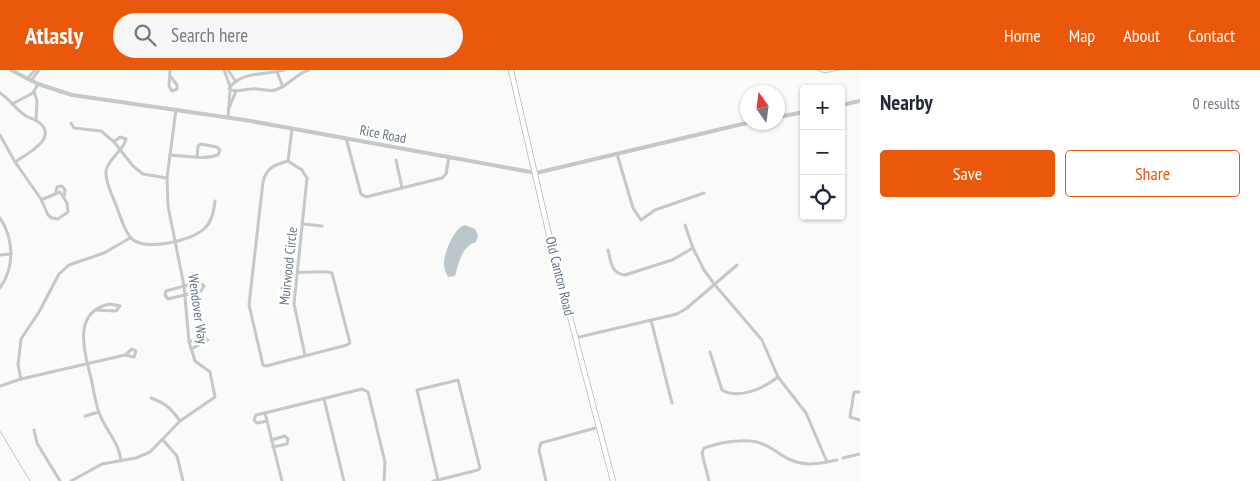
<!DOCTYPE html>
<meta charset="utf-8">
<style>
:root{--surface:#fff;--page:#f6f6f7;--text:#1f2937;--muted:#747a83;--line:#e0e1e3;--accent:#ea580c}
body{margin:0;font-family:"PT Sans Narrow",sans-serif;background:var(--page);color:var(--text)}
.controls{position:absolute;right:15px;top:15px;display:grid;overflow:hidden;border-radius:5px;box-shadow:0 1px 4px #0004}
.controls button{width:45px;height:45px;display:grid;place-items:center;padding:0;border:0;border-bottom:1px solid var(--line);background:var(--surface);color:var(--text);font:25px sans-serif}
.compass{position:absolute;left:740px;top:15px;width:45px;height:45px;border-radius:50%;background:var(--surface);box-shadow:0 1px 4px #0004;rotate:346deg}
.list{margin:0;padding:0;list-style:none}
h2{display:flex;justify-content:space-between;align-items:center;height:65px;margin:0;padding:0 20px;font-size:21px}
h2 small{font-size:16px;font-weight:400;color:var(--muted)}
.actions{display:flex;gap:10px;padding:15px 20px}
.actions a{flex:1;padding:11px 0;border:1px solid var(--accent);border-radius:5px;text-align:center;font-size:18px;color:var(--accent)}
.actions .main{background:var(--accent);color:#fff}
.icon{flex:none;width:28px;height:28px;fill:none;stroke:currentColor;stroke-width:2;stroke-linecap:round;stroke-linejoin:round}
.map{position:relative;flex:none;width:860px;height:411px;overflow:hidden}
header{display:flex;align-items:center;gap:30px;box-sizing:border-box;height:70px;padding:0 25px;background:var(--accent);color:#fff}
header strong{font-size:24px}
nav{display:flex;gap:28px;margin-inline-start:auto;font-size:18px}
.search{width:350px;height:45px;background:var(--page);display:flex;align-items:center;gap:12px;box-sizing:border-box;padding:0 18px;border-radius:28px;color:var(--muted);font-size:19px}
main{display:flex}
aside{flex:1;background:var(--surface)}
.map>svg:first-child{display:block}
.water{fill:#bbc7cb}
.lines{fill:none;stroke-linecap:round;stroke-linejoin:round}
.stream{stroke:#bbc7cb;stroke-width:1}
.secondary-casing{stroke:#b3babf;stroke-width:6}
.minor{stroke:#c3c8cc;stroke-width:3}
.tertiary{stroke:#c3c8cc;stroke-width:4}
.secondary{stroke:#fff;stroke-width:4.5}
.labels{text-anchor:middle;stroke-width:5;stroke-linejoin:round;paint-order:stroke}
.street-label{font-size:14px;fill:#657683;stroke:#fff}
</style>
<header>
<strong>Atlasly</strong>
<div class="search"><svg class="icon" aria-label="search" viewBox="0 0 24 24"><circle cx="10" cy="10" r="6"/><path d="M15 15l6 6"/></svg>Search here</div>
<nav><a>Home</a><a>Map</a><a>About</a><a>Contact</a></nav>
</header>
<main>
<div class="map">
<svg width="860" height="411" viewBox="0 0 860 411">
<rect width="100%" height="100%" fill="#fafaf8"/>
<path class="water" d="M465,155L475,159L478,165L476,172C461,177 459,193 455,206L448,207C446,202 443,197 444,192C445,181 454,158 465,155Z"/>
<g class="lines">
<g class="stream">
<path d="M818,0L824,3L839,0"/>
<path d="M0,361L30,411"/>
</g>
<defs>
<path id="secondary" d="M511,0L553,182L613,411"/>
</defs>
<use href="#secondary" class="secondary-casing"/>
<g class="minor">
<path d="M170,0L169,16L172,21L177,19V15L171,7"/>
<path d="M224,0L230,16"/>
<path d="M228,0L236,12"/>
<path d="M284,0C267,5 239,1 229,19C235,23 243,19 251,19C260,18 267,22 275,20C288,17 295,4 309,0"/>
<path d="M277,2L283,17"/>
<path d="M28,8L35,0"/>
<path d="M32,10L39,0"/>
<path d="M34,21L37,31L36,51"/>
<path d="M0,23C10,29 16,40 26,46C30,48 34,49 37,51C61,67 27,84 15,92"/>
<path d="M12,34L33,23L38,14"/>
<path d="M229,38L236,21"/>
<path d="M228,47L230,21"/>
<path d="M71,53L74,58L101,61L114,72L133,96L143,104L167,108"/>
<path d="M0,65L15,92L41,129L48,145L52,148L58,149L68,142L67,133L60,122L41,130"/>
<path d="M346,68L361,124L366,127L442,108L446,104L449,87"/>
<path d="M114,72L120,67L126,69C123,82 108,88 106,101C105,112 112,125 116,135C120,145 124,162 132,169C146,181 191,171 204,159C212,152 214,141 215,131"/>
<path d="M617,84L633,138L641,150L655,140L704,123"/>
<path d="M170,85C186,86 203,90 218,85L220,80L217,77L201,74L198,76L197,87"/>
<path d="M396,90L402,118"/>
<path d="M288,91L292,59"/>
<path d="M56,122L57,117L62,116L65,120L64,126"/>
<path d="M0,148C14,169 15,197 0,218"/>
<path d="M304,154L322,156"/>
<path d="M685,155L693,178L704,200L715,215L762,270L778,307L806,343L827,392"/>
<path d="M608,180C611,191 611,204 625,205L672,190L693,178"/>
<path d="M0,185L11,184"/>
<path d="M298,202C307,203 327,200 332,203L350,273L347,275L266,296L263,295L249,235L263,112C266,98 274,95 288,91L302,100L307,108L294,234L305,285"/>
<path d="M199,212L204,216L201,221L168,229L165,225L166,221Z"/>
<path d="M96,240L116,241L120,236L110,234C72,241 84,282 91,308C94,320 95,334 100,345C107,362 118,371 121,390"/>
<path d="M651,250L672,333"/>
<path d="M575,268L677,244L687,238L737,195"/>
<path d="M189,272L203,267L208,270L191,279"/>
<path d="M710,282L722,320C739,330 764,318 778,307"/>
<path d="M21,309L18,295L21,269L39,242L59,204L69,195L104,183L130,168"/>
<path d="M0,316L21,309L125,285L132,279L136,281L134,287L125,285"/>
<path d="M860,322H854L850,347L860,350"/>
<path d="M151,328C165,333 171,338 180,351"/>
<path d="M324,329L344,411"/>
<path d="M265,343L256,345L254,350L257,353L267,351"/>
<path d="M85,346L99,342"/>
<path d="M34,360L37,373L60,411"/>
<path d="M163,370L177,386L183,411"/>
<path d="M271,370L285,366L288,369L287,374L273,377"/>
<path d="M843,388L860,384"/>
<path d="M71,411L102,394L136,388L150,382L180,351L215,327L210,302L195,291L189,272L184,216L168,136L167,108L176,39"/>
<path d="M282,411L265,343L362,319L368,322L385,392L384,411"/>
<path d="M433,411L438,410L478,400L480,398L458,310L417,320L438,410"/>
<path d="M546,411L539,380L541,373L599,357"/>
<path d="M709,411L702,383L704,378C719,373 740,369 757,372C770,375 779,385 791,390C807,397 822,393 837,390"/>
</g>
<g class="tertiary">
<path d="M11,0L38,14L72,25L245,50L536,103L751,52"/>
<path d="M841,35L860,31"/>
<path d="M778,47L804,42"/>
</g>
<use href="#secondary" class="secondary"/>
</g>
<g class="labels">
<g class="street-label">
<text transform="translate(383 64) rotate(11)" y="5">Rice Road</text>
<text transform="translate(288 196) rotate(-84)" y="5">Muirwood Circle</text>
<text transform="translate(560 206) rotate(76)" y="5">Old Canton Road</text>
<text transform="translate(198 239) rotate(82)" y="5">Wendover Way</text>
</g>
</g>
</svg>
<div class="controls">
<button>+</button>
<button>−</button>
<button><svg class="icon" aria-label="locate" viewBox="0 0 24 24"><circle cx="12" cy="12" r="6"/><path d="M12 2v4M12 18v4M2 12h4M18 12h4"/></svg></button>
</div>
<svg class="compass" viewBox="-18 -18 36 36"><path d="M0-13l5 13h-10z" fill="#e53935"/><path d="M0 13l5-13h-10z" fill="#747a83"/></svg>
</div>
<aside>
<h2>Nearby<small>0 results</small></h2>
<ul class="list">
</ul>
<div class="actions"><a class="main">Save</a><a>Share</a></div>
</aside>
</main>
